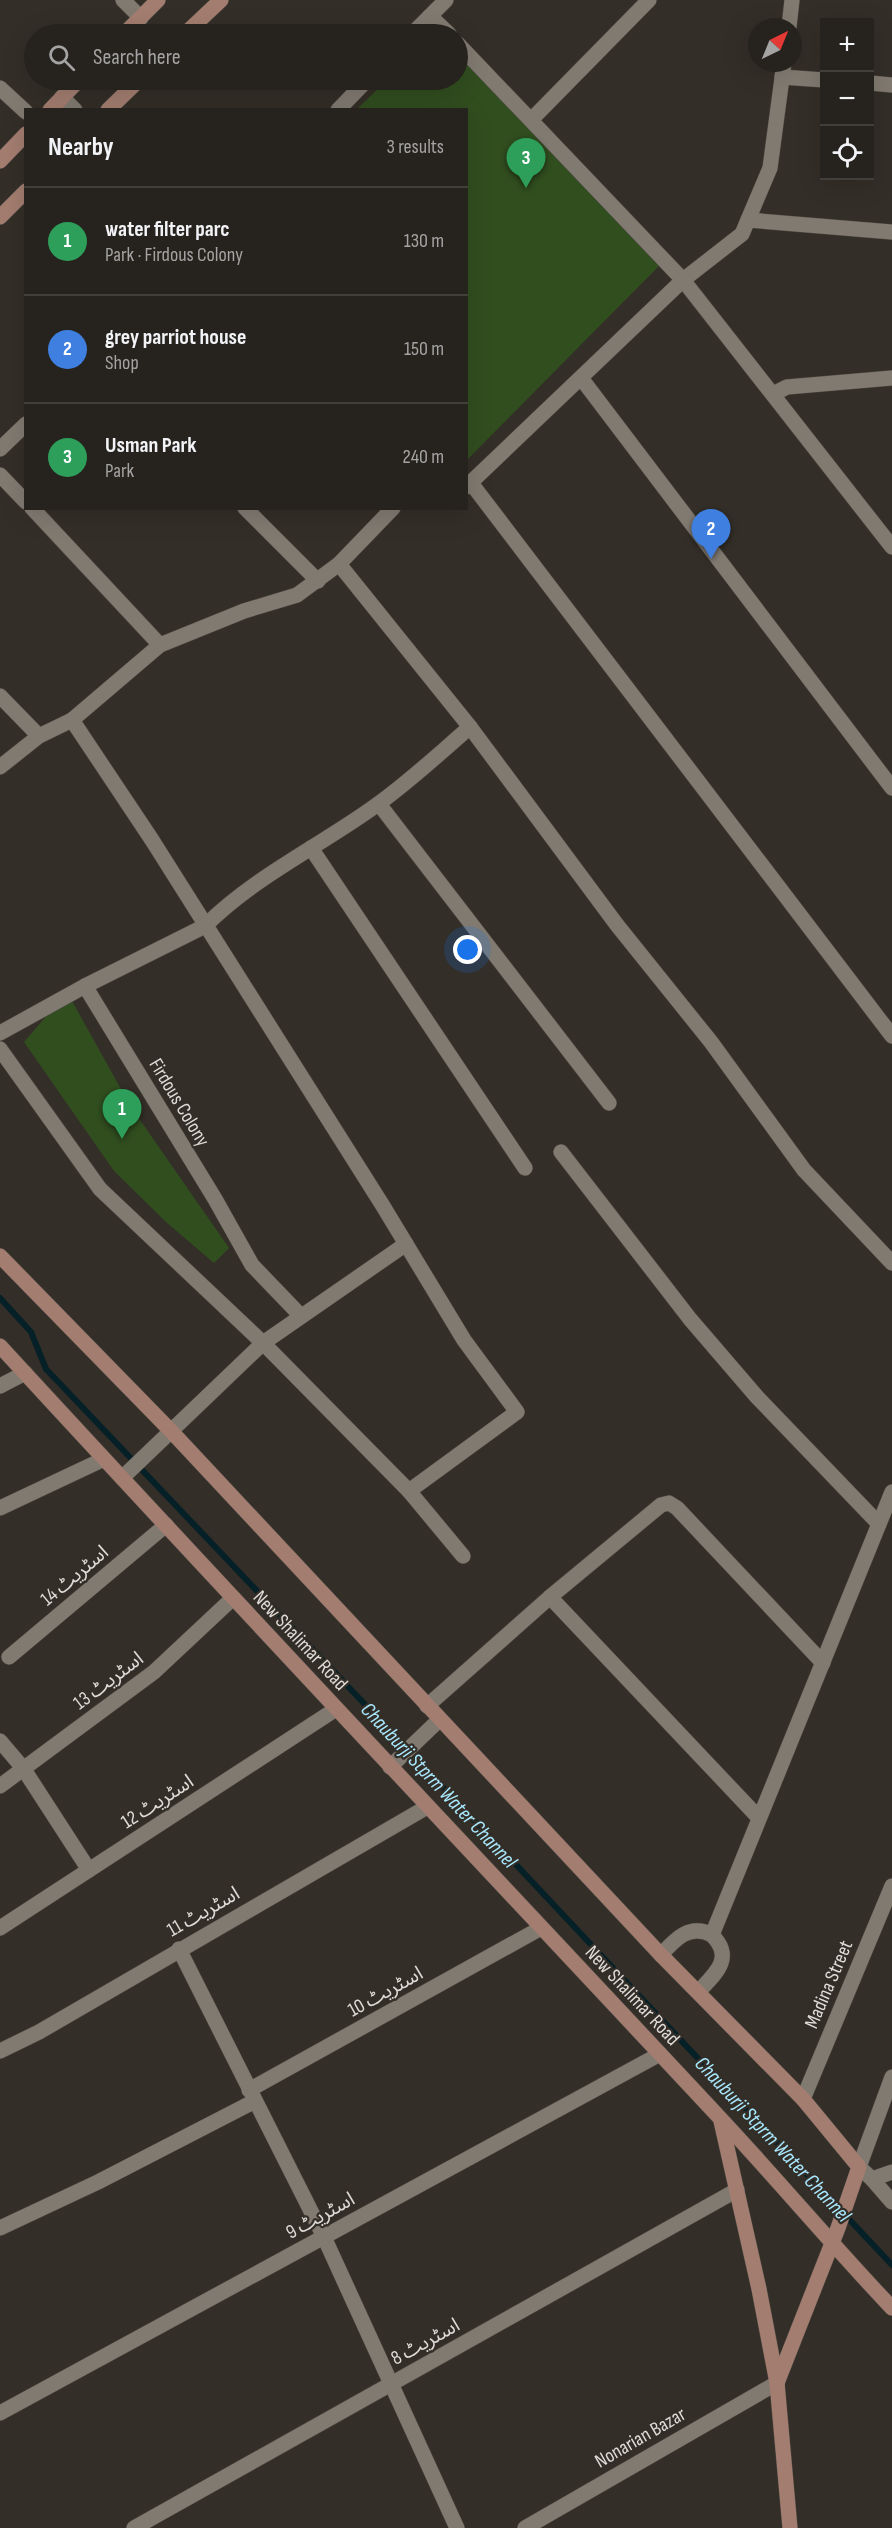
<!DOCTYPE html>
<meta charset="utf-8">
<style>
:root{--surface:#26221d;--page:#2e2a26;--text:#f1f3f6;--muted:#a4a4a4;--line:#423f3b;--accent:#f7a149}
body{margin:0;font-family:"Sofia Sans Condensed","Noto Sans Arabic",sans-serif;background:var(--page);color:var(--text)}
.controls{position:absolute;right:18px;top:18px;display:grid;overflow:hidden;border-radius:0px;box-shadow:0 6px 24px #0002}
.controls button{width:54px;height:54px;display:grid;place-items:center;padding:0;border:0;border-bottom:2px solid var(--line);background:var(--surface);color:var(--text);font:30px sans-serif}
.compass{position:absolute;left:748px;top:18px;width:54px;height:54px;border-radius:50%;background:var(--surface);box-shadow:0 6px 24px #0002;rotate:43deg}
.you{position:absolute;left:468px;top:950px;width:21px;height:21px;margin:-15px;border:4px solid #fff;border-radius:50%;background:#1a73e8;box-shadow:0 0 0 9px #1a73e833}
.badge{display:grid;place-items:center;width:39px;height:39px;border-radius:50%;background:var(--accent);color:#fff;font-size:20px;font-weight:700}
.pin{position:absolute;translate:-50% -50px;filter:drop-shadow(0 2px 3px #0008)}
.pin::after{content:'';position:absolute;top:32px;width:21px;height:18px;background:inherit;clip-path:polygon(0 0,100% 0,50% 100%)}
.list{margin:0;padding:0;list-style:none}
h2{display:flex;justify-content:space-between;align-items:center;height:78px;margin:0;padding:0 24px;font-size:26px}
h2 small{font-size:20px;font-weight:400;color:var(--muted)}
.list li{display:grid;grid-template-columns:39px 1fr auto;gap:18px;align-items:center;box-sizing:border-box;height:108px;padding:0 24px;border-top:2px solid var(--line)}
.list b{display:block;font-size:22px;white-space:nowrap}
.list p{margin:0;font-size:20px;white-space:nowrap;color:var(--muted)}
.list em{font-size:20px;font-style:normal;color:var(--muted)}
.icon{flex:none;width:33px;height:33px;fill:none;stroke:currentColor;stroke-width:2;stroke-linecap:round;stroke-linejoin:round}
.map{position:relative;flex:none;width:892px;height:2528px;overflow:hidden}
.search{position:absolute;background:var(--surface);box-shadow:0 6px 24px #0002;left:24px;top:24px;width:444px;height:66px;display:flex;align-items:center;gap:15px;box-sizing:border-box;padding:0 21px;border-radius:33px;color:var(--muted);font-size:22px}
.panel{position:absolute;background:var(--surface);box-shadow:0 6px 24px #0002;left:24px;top:108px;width:444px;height:402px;border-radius:0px}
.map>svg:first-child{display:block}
.green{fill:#314e1f}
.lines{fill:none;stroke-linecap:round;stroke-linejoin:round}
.stream{stroke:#062028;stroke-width:6}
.street-casing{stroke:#4e4943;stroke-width:16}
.secondary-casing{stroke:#4e4943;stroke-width:16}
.street{stroke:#807a71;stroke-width:15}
.secondary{stroke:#a37d70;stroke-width:15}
.labels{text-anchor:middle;stroke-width:4.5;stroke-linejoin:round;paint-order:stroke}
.street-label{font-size:20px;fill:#dfdbd6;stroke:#332e27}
.water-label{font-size:21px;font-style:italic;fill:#a9e9ff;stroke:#332e27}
</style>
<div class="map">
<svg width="892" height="2528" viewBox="0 0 892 2528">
<rect width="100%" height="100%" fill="#332e27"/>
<g class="green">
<path d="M458,52L659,266L467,460L466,110H356L387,80H458Z"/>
<path d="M67,992L131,1107L229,1248L214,1263L166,1222L114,1171L24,1042Z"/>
</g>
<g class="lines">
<path class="stream" d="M0,1298L31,1332L46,1369L396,1737L892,2265"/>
<defs>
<g id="street">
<path d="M123,0L141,18"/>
<path d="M430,16L449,34"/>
<path d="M789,27L792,0"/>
<path d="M412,34L446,0"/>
<path d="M458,44L683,280L892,547"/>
<path d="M782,77L824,80"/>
<path d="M870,83L892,85"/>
<path d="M0,88L26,112"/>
<path d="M62,97L75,110"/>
<path d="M338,110L367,80"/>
<path d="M532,119L649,0"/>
<path d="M748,220L892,232"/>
<path d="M581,378L892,788"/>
<path d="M773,394L787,387L892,378"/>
<path d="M0,449L26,424"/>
<path d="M0,475L26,502"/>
<path d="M471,483L892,1036"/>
<path d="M466,487L683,280L742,234L770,168L784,63"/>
<path d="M32,508L160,645"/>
<path d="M245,508L318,581"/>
<path d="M339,564L470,727L617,925L711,1042L804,1170L892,1263"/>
<path d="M0,696L39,736"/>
<path d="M72,720L152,840L383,1206L464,1340L517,1412L409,1491"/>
<path d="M0,767L39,736L72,720L160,645L244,611L297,595L339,564L393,508"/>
<path d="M379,804L609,1103"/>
<path d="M311,848L525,1168"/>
<path d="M85,986L215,1199L252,1265L301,1316"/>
<path d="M0,1033L85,986L205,926C255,876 322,845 378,804C410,781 440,753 470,727"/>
<path d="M0,1049L100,1189L263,1343L409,1491L463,1556"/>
<path d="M561,1152L690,1319L757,1397L879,1524"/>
<path d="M0,1386L25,1373"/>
<path d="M122,1478L263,1343L406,1244"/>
<path d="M0,1508L104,1459"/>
<path d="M550,1597L759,1818"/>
<path d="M9,1657L166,1525"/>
<path d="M427,1706L550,1597L661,1505L669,1503L677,1508L823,1663"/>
<path d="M0,1741L23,1768L89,1870"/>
<path d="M390,1767L439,1720"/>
<path d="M0,1786L154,1672L233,1598"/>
<path d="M0,1928L336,1709"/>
<path d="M179,1949L324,2237L457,2528"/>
<path d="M661,1955C675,1939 690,1923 712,1935L892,1492"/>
<path d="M698,1992C715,1974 735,1958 712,1935"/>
<path d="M0,2051L39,2032L427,1807"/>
<path d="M892,2077L859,2167L872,2179L892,2202"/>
<path d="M249,2090L541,1928"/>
<path d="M803,2099L892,1886"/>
<path d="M872,2179L892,2172"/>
<path d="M0,2228L98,2182L255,2101"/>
<path d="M0,2413L660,2054"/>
<path d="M134,2528L737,2190"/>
<path d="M525,2528L777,2383"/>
</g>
<g id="secondary">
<path d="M124,34L158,0"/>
<path d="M185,34L221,0"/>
<path d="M50,110L79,80"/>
<path d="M108,110L139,80"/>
<path d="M0,161L26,134"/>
<path d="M0,217L26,191"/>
<path d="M0,1256L171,1431L661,1955L803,2099L859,2167L838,2228L777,2383"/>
<path d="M0,1346C238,1605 479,1860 719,2117C778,2180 833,2246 892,2308"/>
<path d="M721,2121L759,2289L777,2383L790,2528"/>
</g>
</defs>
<use href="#street" class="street-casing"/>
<use href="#secondary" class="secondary-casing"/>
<use href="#street" class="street"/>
<use href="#secondary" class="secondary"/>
</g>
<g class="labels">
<g class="street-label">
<text transform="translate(180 1102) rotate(59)" y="7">Firdous Colony</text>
<text transform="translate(74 1575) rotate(-40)" y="7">اسٹریٹ 14</text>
<text transform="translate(301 1640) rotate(47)" y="7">New Shalimar Road</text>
<text transform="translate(108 1680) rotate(-37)" y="7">اسٹریٹ 13</text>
<text transform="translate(157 1801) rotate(-33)" y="7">اسٹریٹ 12</text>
<text transform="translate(203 1911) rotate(-30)" y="7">اسٹریٹ 11</text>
<text transform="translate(828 1984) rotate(-67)" y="7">Madina Street</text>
<text transform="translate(385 1991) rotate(-29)" y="7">اسٹریٹ 10</text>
<text transform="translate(633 1995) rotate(47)" y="7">New Shalimar Road</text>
<text transform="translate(320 2215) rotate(-29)" y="7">اسٹریٹ 9</text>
<text transform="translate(425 2341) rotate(-29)" y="7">اسٹریٹ 8</text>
<text transform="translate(640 2437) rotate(-30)" y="7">Nonarian Bazar</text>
</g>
<g class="water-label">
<text transform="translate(439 1785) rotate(47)" y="7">Chauburji Stprm Water Channel</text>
<text transform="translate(773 2139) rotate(47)" y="7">Chauburji Stprm Water Channel</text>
</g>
</g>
</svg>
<div class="controls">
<button>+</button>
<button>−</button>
<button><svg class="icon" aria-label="locate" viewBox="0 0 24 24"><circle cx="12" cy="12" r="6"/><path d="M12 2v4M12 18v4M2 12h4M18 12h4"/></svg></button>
</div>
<svg class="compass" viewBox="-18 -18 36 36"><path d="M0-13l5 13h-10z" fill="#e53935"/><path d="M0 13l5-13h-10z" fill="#a4a4a4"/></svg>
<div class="you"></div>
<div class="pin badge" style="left:122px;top:1139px;background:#2e9e5b">1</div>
<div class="pin badge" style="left:711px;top:559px;background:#3f7fe0">2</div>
<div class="pin badge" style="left:526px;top:188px;background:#2e9e5b">3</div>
<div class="search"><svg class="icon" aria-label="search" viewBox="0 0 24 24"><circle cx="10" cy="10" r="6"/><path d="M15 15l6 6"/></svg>Search here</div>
<section class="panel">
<h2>Nearby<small>3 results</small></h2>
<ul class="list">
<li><span class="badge" style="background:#2e9e5b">1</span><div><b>water filter parc</b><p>Park · Firdous Colony</p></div><em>130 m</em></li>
<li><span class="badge" style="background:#3f7fe0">2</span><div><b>grey parriot house</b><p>Shop</p></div><em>150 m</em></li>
<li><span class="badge" style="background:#2e9e5b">3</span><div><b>Usman Park</b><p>Park</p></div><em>240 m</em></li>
</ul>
</section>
</div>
